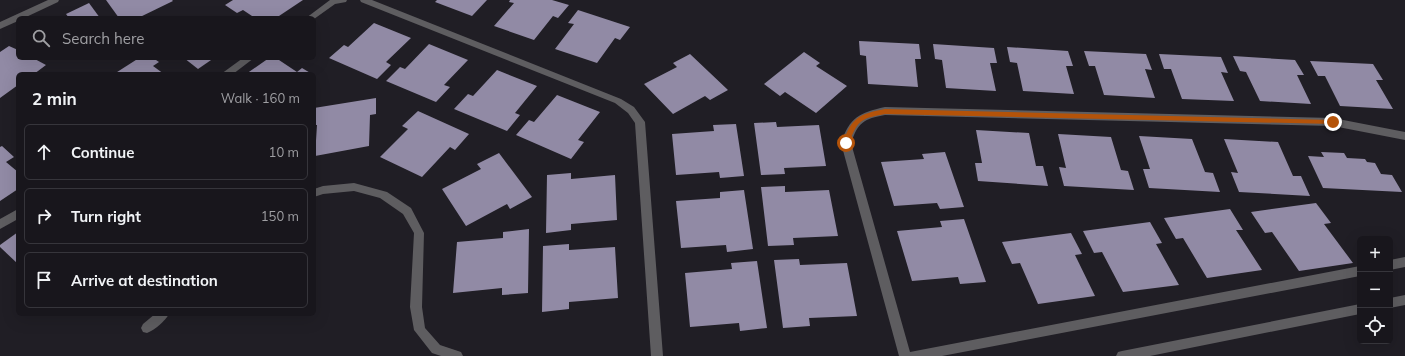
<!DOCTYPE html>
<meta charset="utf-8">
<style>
:root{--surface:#18161c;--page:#211f25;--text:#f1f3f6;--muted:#9f9fa3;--line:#36353b}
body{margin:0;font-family:Mulish,sans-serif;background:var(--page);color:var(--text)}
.controls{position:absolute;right:12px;bottom:12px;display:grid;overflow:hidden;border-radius:6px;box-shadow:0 4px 16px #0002}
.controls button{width:36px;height:36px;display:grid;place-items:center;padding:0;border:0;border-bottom:1px solid var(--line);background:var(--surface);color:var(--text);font:20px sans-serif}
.stop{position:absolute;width:12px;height:12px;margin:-9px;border:3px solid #b45309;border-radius:50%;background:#fff}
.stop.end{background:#b45309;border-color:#fff;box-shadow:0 1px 4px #0008}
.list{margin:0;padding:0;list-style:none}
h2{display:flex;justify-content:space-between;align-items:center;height:52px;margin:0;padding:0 16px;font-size:17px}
h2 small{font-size:13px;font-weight:400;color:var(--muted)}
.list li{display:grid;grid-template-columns:26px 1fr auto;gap:12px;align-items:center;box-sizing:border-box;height:56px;margin:0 8px 8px;padding:0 8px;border:1px solid var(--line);border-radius:6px}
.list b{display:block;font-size:15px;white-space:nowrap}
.list em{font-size:13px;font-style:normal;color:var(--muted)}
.icon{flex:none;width:22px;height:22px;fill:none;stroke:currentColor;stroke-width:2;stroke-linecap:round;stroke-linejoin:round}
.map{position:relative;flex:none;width:1405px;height:356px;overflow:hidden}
.search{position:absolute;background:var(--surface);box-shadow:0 4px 16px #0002;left:16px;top:16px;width:300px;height:44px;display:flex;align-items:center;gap:10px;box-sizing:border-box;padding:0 14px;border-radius:6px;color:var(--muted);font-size:15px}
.panel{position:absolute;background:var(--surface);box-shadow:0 4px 16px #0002;left:16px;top:72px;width:300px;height:244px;border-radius:6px}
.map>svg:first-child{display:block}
.building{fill:#918aa5}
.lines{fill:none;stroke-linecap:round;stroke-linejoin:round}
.street{fill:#5e5d60;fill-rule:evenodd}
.route{fill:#b45309}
</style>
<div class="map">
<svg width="1405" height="356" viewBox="0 0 1405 356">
<rect width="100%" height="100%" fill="#201e25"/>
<g class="building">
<path d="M106,0H172L173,1L138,18H119Z"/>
<path d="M233,0H303L276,18H255L243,10L237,13L225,5Z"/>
<path d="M437,0H487L472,16L435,2Z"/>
<path d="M510,0H552L569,5L558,18L553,16L534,40L494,26L514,3L509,2Z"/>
<path d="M89,3L100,18H69L66,14Z"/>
<path d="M578,10L630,27L620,40L615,38L597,63L555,49L574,24L568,23Z"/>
<path d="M374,23L411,38L386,62L391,65L377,79L329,58L344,45L348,47Z"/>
<path d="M859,41L919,44L921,59H915L918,87L868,84L866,56L860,55Z"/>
<path d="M429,44L468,60L444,85L450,87L436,102L386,81L400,67L405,69Z"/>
<path d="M933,44L994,48L997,63H990L996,91L946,88L942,60L935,59Z"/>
<path d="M9,46L18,50V58H33L46,65L34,74H18V85L0,98V52Z"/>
<path d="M1007,47L1068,51L1073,66H1066L1074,94L1023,91L1017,63L1010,62Z"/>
<path d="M1084,51L1146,54L1152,70L1145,69L1155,98L1104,95L1095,66H1089Z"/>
<path d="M804,52L820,63L816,66L847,86L816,113L785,92L780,96L764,84Z"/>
<path d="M690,54L728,90L710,100L705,96L673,114L644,84L677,67L673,63Z"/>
<path d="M1159,54L1221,57L1228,73L1221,72L1234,101L1182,99L1171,69H1164Z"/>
<path d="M1233,56L1295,60L1304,75H1297L1311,104L1260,101L1246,72L1240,71Z"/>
<path d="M139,58H153L159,62L153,66L164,74H114Z"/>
<path d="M184,58H214L198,69Z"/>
<path d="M269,58H276L297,72L302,68L312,74H246Z"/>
<path d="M1310,61L1373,64L1383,80H1376L1393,109L1340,106L1325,76H1318Z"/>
<path d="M497,70L537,86L515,113L520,115L507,131L454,109L468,94L473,96Z"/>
<path d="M557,95L600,112L578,140L584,142L571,159L516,135L529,120L534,122Z"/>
<path d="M376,98V114L370,115L369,146L315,156L317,125H314V108Z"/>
<path d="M418,111L469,134L455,150L450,147L422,177L380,157L408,129L402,126Z"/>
<path d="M776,122L777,127L819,125L826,166L784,168L785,174L761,175L754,123Z"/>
<path d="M736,124L744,176L720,178L719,172L676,175L672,134L714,131L713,125Z"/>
<path d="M976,130L1029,133L1036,166H1043L1048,186L978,181L975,163H982Z"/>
<path d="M1058,134L1111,137L1121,170L1128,171L1134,190L1064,186L1059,167L1066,168Z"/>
<path d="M1139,136L1192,139L1205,172L1213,173L1220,192L1149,188L1143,169H1150Z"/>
<path d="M1224,139L1278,142L1293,176H1301L1310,196L1239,192L1231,172L1238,173Z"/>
<path d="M2,146L14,157L6,162L18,172V189L0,201V147Z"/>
<path d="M945,152L964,207L940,209L937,203L894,206L881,162L924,159L922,154Z"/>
<path d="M1321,152L1344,153L1347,158L1365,159L1367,162L1375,163L1381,174L1392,175L1402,192L1323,188L1308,156L1324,157Z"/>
<path d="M499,153L532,197L510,209L507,204L466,226L442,189L481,169L477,164Z"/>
<path d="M571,173V179L615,175L617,220L571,224V230L546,233L547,175Z"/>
<path d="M785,186V192L829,190L838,236L793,238L794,245L768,246L761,187Z"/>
<path d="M744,190L753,249L727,252L726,245L681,248L676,201L720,198V192Z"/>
<path d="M1316,203L1331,223L1324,224L1353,263L1299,271L1272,232L1265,233L1251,212Z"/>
<path d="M1230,209L1243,230H1236L1262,270L1207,278L1183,238L1176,239L1164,218Z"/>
<path d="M964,219L986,282L960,284L958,277L912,281L897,231L942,227L940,221Z"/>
<path d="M1150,222L1162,243L1156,244L1179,285L1123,292L1102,252L1094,253L1083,231Z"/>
<path d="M529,229L528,293L502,295V288L453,293L457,242L503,238V232Z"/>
<path d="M18,232V264L0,247V245Z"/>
<path d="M1071,233L1082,254L1075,255L1095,296L1038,304L1020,263L1012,264L1002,242Z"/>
<path d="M569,244V250L615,247L618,298L569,302V309L542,312L543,246Z"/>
<path d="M799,259L800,265L847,263L857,316L809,318L810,326L783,328L774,260Z"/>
<path d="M757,261L767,328L740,331L739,323L690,327L685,273L732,269L731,263Z"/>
</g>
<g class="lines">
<g class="street">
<path d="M48,0H59L58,2L24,18H18V21L0,29V22Z"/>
<path d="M330,0H347L346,2L335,4L314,19V18H306Z"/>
<path d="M360,0H372L621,99L634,107L645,122L663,356H651L635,123L628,113L615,103L361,2Z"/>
<path d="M243,58H254L233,74H221Z"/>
<path d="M885,107L1333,118L1405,132V140L1333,126L885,115C864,119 858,122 851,143L910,352L1360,266V276L942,356H899L841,143C850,117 859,113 885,107Z"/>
<path d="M354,183L387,192L411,208L424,233L422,307L425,328L440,345L461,352L463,356H441L432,353L414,330L410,307L414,233L403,214L380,198L354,191L323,194L314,197V189L323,186Z"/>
<path d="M18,209V219L0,229V219Z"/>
<path d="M1405,257V267L1390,270V260Z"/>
<path d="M1405,295V305L1390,308V298Z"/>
<path d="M1360,304V314L1150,356H1116L1118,352L1122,351Z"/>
<path d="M155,314H169C165,321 155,330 147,333L143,332L141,328L143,324Z"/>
</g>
</g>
<path class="route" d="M885,109L1333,120L1336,122L1333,124L885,114C858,119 858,121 848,145H843V143C851,118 859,114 885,109Z"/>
</svg>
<div class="controls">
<button>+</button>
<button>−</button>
<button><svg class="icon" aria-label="locate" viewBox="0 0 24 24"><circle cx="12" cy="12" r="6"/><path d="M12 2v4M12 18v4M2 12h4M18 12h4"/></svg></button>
</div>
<div class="stop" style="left:846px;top:143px"></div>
<div class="stop end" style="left:1333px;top:122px"></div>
<div class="search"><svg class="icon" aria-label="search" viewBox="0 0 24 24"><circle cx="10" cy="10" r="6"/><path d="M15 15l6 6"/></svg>Search here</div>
<section class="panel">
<h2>2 min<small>Walk · 160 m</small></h2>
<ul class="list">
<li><svg class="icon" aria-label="ahead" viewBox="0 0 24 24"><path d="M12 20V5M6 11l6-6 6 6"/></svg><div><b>Continue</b></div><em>10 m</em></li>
<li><svg class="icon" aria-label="right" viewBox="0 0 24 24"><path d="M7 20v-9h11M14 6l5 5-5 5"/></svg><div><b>Turn right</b></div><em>150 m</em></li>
<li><svg class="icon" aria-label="arrive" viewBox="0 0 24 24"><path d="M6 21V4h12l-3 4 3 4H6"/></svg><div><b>Arrive at destination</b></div></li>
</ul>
</section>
</div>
